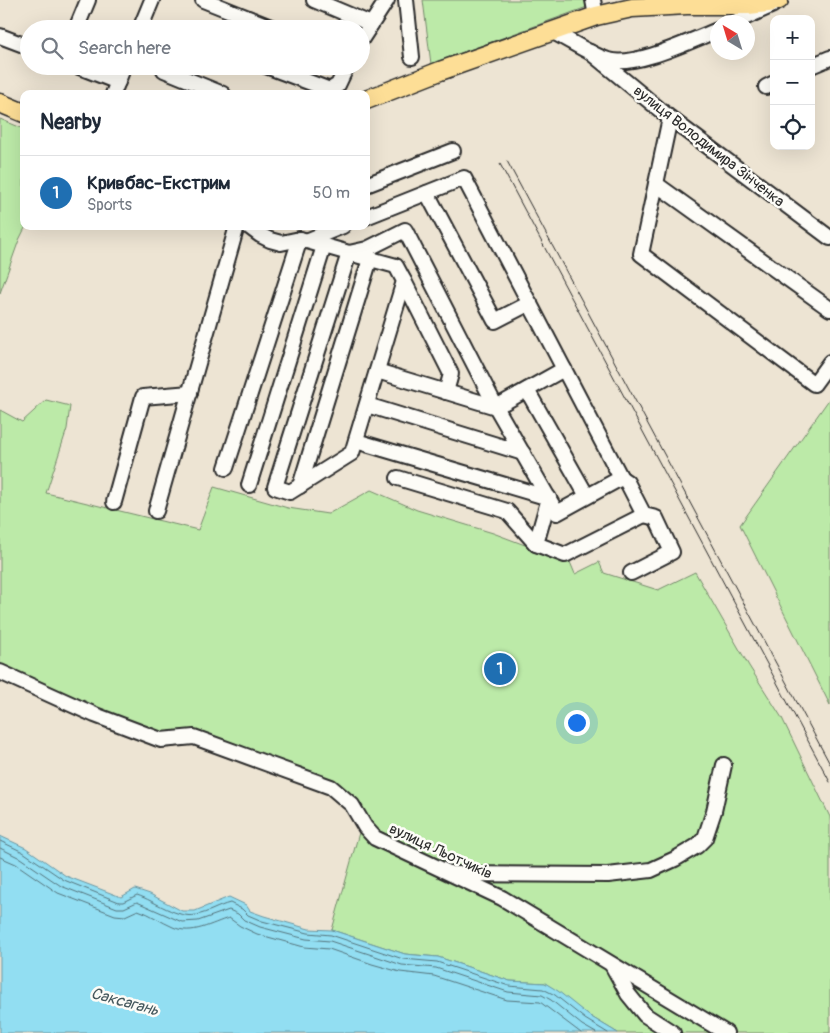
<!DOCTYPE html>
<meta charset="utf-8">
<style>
:root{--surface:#fff;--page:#f6f6f7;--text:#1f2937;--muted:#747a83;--line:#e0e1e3;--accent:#1f6fb2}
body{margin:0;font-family:Pangolin,sans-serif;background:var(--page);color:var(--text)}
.controls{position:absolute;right:15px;top:15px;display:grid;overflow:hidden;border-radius:10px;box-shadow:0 5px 20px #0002}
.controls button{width:45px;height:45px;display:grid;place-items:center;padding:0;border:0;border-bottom:1px solid var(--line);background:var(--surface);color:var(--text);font:25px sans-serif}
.compass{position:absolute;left:710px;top:15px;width:45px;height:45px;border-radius:50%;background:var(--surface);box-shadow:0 5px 20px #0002;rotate:322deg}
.you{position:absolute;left:576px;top:722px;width:18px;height:18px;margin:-12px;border:4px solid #fff;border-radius:50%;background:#1a73e8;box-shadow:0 0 0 8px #1a73e833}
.badge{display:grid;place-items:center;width:32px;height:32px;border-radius:50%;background:var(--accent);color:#fff;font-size:16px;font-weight:700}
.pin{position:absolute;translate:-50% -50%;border:2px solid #fff;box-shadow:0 1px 5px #0006}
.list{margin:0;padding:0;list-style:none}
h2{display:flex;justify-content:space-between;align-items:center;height:65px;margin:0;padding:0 20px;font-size:21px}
h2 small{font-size:16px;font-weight:400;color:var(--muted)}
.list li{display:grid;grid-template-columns:32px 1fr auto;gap:15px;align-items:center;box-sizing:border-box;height:75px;padding:0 20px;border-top:1px solid var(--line)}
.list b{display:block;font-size:19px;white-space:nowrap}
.list p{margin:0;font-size:16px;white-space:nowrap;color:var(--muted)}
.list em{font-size:16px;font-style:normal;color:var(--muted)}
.icon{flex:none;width:28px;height:28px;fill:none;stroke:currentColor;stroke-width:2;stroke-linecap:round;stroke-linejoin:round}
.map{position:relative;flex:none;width:830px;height:1033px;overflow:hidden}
.search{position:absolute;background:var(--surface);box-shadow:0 5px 20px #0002;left:20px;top:20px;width:350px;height:55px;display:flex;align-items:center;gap:12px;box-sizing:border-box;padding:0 18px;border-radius:28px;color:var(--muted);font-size:19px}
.panel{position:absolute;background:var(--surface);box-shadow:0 5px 20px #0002;left:20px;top:90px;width:350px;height:140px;border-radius:10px}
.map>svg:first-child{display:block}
.green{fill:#bceaa8;stroke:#748a6a}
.water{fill:#92def2;stroke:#6996a2}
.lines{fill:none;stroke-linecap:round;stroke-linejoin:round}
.shore{stroke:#54737b;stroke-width:1}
.minor-casing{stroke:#2b2b2b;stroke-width:18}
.major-casing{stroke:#2b2b2b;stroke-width:21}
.minor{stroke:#fdfcf7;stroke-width:14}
.major{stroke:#fdde96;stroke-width:18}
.tram{stroke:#2b2b2b;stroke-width:1}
.labels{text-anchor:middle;stroke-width:5;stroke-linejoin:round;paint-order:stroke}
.street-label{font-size:15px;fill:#2b2b2b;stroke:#fdfcf7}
.water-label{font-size:16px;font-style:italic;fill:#45585d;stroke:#fdfcf7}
</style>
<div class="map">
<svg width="830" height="1033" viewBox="0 0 830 1033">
<rect width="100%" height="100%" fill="#ede4d3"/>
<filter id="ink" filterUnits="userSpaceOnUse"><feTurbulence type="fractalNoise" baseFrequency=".02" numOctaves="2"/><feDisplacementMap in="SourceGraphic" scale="10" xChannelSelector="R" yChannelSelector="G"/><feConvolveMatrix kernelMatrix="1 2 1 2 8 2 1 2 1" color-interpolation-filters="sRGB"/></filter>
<g filter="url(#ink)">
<g class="green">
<path d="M423,0H586L587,7L431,64Z"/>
<path d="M0,119L24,129V226H26L19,240L0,293Z"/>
<path d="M830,398V705L740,525Z"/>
<path d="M46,400L70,406L67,429L46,493L198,530L214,487L288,508L328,514L371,490L417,510L493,533L570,562L575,574L599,562L604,573L658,590L695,572L749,666L782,718L830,817V1033H618L588,1015L545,983L510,981L438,957L405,954L332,930L360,829L365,815L356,799L334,781L160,735L97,709L0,665V410L22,422Z"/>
</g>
<path class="water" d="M0,836L26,848L66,876L121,897L135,889L150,894L182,911H195L229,897L246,905L250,911L264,916L309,929L332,930L405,954L438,957L510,981L545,983L558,991L588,1015L618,1033H0Z"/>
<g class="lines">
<g class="shore">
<path d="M0,841L23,852L64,880L119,902H123L137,895C155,901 178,919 196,915C208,913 218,906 230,903L242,909L248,915L262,921L308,933L331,935L403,959L437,962L509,986L543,989L555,995L585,1019L608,1033"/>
<path d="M0,848L20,858L61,886L117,908H124L137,902L182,922L198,921L229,910L238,914L244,920L260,927L306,939L330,941L402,965L436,968L508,992L542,995L551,1000L582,1025L596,1033"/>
<path d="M0,857L16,864L58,893L115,915L125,916L138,910C151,914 161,922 173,927C192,936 212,923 229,918L240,926L257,934L304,947L329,949L372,964L400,972L434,976L507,1000L540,1002L581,1033"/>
</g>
<defs>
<g id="minor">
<path d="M203,0L276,29"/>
<path d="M314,0L371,24"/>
<path d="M406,0L412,57"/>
<path d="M593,0L596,16"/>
<path d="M735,22L773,5"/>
<path d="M76,29L88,0"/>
<path d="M140,29L152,0"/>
<path d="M553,32C571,41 589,54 608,60C635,68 692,40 718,30"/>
<path d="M0,36L29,47"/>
<path d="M361,40L387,0"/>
<path d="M590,52L670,118L830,238"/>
<path d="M77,66L118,82"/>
<path d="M266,66L330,90L338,85L347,66"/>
<path d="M811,66L830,58"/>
<path d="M164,70L223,94"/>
<path d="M766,87L774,83"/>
<path d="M113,94L124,66"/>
<path d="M670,118L641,254L814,384L830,362"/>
<path d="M656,184L830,309"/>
<path d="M366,185L453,151"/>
<path d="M427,193L495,321L530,303"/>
<path d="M248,226L260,235L270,240L281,243L300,239L349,253L367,249L405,230L496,407L557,513L621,478L464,178L366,217"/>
<path d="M306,241L343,226"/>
<path d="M349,253L396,266L404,281L352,453L290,492L275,487Z"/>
<path d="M404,281L451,374L446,392"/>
<path d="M377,371L496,407L564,369"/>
<path d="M527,390L587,496"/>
<path d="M367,405L523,453"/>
<path d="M356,441L549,498L536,544L565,555L644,515"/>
<path d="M226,468L300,239"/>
<path d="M398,478L507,511L536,544"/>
<path d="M621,478L627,482L644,515L656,518L672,552L631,573"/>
<path d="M249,485L324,246"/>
<path d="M300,486L370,259"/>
<path d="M114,502L143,397L190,393"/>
<path d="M156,511L237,226"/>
<path d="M0,672L95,715L161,740L194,737L331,787L352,805L365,827L375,838L502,898L726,1033"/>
<path d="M455,874L608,875L651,870L675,859L697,846L705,838L714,811L724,765"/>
<path d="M612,965L628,994L645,1015L673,1033"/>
</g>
<g id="major">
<path d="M366,100L440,71L596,16L632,8L687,5H748L768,3L779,0"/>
<path d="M0,103L24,113"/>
</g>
</defs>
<use href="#minor" class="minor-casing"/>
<use href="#major" class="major-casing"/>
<use href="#minor" class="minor"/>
<use href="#major" class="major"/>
<g class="tram">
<path d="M507,161L830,764"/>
<path d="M500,164L830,782"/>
</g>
</g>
</g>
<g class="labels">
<g class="street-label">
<text transform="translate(709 146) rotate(38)" y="5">вулиця Володимира Зінченка</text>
<text transform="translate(441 851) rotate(25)" y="5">вулиця Льотчиків</text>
</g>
<g class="water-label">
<text transform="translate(125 1001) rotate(15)" y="6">Саксагань</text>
</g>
</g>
</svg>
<div class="controls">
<button>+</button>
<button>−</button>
<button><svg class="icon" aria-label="locate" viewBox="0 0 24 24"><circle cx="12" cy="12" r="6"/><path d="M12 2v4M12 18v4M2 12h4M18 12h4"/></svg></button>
</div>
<svg class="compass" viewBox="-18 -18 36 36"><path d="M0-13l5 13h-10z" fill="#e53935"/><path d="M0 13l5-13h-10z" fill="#747a83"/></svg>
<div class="you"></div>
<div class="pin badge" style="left:500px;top:669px">1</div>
<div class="search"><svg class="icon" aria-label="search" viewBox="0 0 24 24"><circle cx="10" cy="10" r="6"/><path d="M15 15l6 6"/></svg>Search here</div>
<section class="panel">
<h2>Nearby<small></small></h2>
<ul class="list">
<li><span class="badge">1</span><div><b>Кривбас-Екстрим</b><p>Sports</p></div><em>50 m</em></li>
</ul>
</section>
</div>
